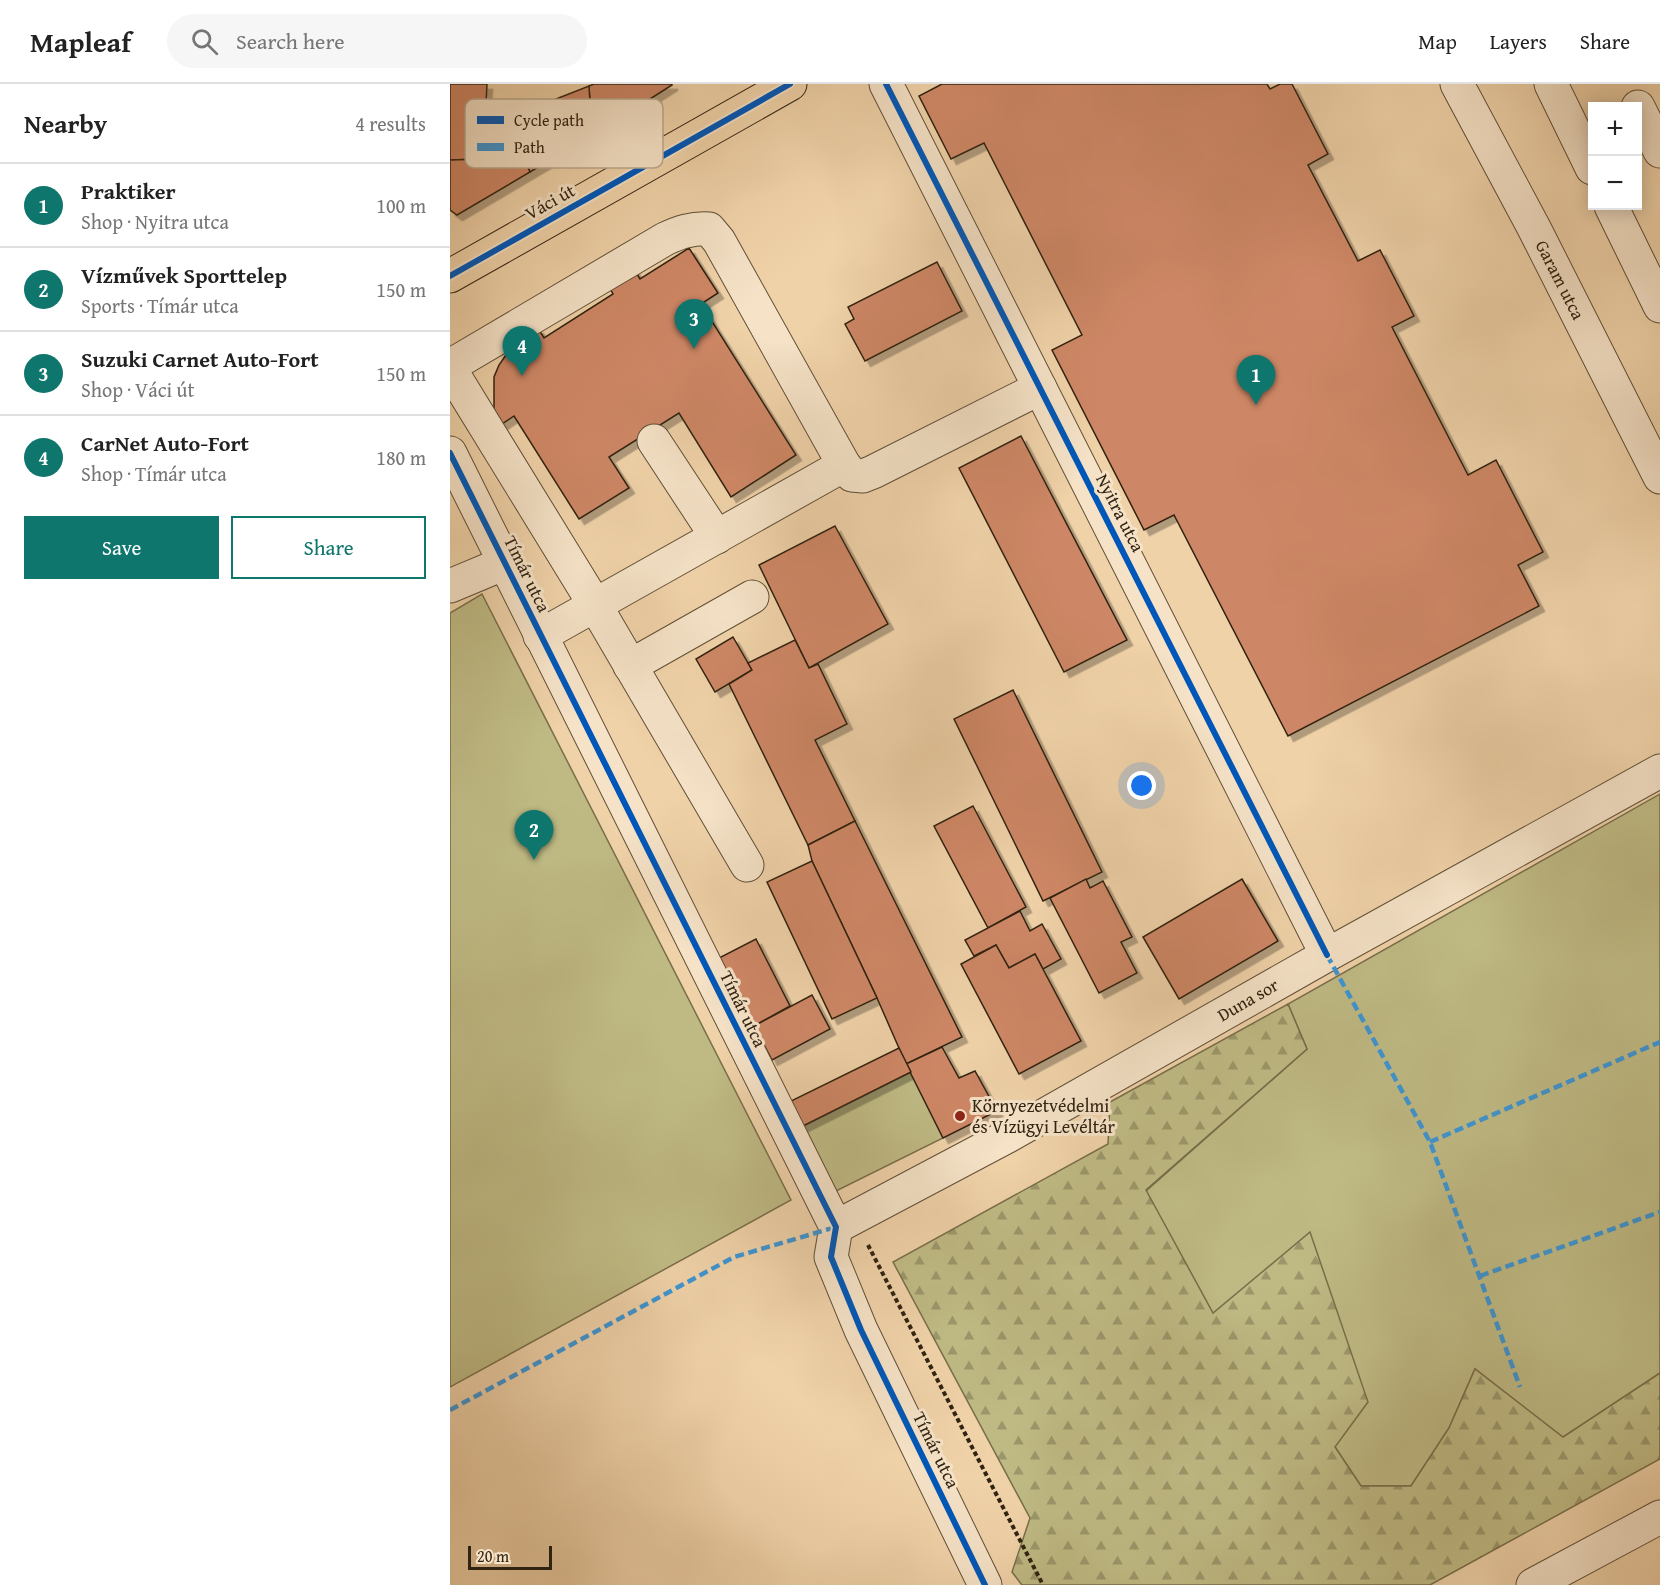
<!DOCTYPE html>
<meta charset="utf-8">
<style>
:root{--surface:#fff;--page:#f6f6f6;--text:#222;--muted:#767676;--line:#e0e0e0;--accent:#0f766e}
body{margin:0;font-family:"Gentium Book Plus",serif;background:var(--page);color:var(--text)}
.controls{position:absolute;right:18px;top:18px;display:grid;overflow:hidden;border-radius:0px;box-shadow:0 3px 15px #0003}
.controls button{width:54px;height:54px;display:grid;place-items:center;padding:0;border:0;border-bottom:2px solid var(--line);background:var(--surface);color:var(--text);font:30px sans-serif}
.scale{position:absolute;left:18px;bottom:15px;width:84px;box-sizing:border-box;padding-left:6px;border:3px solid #302311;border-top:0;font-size:16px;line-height:21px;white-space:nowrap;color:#302311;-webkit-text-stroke:4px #f5e2c7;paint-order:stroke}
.you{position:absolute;left:692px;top:702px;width:21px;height:21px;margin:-15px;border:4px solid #fff;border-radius:50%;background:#1a73e8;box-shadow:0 0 0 9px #1a73e833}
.badge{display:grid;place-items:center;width:39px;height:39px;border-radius:50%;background:var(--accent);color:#fff;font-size:20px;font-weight:700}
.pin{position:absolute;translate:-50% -50px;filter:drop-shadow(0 2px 3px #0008)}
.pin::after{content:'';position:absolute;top:32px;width:21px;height:18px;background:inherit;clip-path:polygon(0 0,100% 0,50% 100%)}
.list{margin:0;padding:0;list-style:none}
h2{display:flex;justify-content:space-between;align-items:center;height:78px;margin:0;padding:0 24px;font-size:26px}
h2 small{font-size:20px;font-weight:400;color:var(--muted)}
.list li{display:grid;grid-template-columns:39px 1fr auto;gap:18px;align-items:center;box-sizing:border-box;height:84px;padding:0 24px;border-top:2px solid var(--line)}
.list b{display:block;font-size:22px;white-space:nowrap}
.list p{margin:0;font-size:20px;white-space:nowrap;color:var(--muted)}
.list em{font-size:20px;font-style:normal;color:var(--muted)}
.actions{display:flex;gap:12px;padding:18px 24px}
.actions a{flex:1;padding:14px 0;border:2px solid var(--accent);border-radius:0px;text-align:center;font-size:21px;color:var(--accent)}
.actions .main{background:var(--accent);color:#fff}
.icon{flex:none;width:33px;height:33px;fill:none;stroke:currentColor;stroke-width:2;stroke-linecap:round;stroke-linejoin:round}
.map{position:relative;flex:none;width:1210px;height:1501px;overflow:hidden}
header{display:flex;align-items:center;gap:36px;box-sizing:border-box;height:84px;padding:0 30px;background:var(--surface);border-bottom:2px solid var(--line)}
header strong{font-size:28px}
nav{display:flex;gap:33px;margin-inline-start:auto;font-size:21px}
.search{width:420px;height:54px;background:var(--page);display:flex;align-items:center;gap:15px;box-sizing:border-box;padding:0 21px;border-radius:33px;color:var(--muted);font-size:22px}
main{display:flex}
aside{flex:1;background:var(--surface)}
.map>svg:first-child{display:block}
.grass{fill:#bfba84;stroke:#786e4a;stroke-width:1.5}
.forest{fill:url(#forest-firs);stroke:#786e4a;stroke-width:1.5}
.building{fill:#ce8766;stroke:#302311;stroke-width:1.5;filter:url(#shadow)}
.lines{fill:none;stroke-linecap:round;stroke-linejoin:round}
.minor-casing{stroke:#604f37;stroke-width:35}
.major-casing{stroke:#302311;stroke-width:35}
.path{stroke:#302311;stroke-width:4;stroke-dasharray:4.5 3;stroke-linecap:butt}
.minor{stroke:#f5e2c7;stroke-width:33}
.major{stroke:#f0d2a9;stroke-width:33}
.quiet{stroke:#3d95d3;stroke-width:4.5;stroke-dasharray:9 4.5;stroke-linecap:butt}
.cycleway-casing{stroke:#f5e2c7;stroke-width:10}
.cycleway{stroke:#0057b8;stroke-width:6}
.poi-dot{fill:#8f2418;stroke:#f5e2c7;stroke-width:2}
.labels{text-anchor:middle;stroke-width:6;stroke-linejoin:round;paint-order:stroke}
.street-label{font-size:18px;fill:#302311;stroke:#f5e2c7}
.poi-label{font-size:18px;fill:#302311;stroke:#f5e2c7;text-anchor:start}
.key{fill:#f5e2c7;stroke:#baa990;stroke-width:1.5}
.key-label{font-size:16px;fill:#302311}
</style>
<header>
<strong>Mapleaf</strong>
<div class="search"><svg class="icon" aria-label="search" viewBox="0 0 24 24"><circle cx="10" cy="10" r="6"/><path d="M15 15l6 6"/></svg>Search here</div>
<nav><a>Map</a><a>Layers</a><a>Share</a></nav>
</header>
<main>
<aside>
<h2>Nearby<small>4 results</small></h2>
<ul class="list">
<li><span class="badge">1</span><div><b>Praktiker</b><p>Shop · Nyitra utca</p></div><em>100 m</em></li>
<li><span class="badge">2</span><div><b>Vízművek Sporttelep</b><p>Sports · Tímár utca</p></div><em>150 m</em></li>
<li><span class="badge">3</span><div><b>Suzuki Carnet Auto-Fort</b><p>Shop · Váci út</p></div><em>150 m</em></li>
<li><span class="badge">4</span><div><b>CarNet Auto-Fort</b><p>Shop · Tímár utca</p></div><em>180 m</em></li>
</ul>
<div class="actions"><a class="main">Save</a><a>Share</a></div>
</aside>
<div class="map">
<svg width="1210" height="1501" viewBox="0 0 1210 1501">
<defs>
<pattern id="forest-firs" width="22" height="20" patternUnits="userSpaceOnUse" patternTransform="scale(1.5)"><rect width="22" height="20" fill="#bfba84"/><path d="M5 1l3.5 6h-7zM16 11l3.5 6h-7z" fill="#9c976b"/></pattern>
<filter id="shadow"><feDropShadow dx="5.5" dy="5.5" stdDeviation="0" flood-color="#0004"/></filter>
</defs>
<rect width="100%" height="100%" fill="#f0d2a9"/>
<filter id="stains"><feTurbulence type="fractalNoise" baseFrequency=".00333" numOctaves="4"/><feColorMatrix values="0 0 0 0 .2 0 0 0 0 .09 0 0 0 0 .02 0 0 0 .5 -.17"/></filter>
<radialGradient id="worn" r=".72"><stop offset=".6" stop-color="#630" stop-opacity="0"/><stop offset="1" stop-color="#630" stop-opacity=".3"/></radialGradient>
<g class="grass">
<path d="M32,510L341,1116L0,1303V529Z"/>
<path d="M1210,710V1289L1113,1354L1025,1285L999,1344L961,1402H911L885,1363L860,1149L763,1230L696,1107L857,965L838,920Z"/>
<path d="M461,988L493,1054L384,1108L351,1043Z"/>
</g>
<path class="forest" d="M838,920L857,965L696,1106L763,1229L860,1148L918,1318L885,1363L911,1402H961L999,1344L1025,1285L1113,1353L1210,1289V1375L980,1501H572L562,1488L580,1434L443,1178L658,1060L660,1018Z"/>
<g class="building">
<path d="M0,0H37L33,75L0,76Z"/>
<path d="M144,0H222V1L142,52L139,2Z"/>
<path d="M492,0H817L820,5L830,0H842L878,70L858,81L908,177L930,166L964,232L942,243L1018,391L1046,376L1093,468L1068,481L1089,522L838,652L724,431L694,446L602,266L632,251L534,59L501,75L469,12Z"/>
<path d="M139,2L142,52L80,88L55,35Z"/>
<path d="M68,62L80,88L7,131L0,126V76L33,75V83Z"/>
<path d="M239,164L268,209L251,220L346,371L281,413L229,329L159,373L179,404L129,435L64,332L52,340L44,327V293L49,281L65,258L88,244L94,254L163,210L158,201L184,185L190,195Z"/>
<path d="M487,178L512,227L415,277L395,240L404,235L398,223Z"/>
<path d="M571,352L677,556L614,588L509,384Z"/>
<path d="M385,442L438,540L359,584L309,481Z"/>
<path d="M283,553L302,586L265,608L246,575Z"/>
<path d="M345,556L359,584L368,580L397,640L365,656L405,737L358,761L279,600L302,586L298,579Z"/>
<path d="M563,606L652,788L593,817L504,635Z"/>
<path d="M523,722L576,823L538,844L484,742Z"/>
<path d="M405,737L512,953L456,980L427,914L362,777L358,761Z"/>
<path d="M362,777L427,914L382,935L317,798Z"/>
<path d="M636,795L640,804L653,797L682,853L671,858L687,889L649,909L600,814Z"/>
<path d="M792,795L828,857L729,915L693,853Z"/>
<path d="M570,827L580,847L592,840L611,875L593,885L585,870L559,884L546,861L524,872L515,856Z"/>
<path d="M306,855L340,922L304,942L269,874Z"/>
<path d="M546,861L559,884L585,870L631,957L569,990L511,880Z"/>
<path d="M362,911L380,945L322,976L304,942Z"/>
<path d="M492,963L509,994L525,987L547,1027L493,1054L456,980Z"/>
<path d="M449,964L461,988L351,1043L339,1018Z"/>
</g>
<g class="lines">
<defs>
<g id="minor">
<path d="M436,0L877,871"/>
<path d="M1007,0L1084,144L1210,393"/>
<path d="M1101,0L1142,84"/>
<path d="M1188,23L1210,67"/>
<path d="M1161,122L1210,222"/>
<path d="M0,282L215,155C230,148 242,144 259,145L269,157L394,381L402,391L413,392L423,388L590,304"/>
<path d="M0,285L145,521L297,781"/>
<path d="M204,357L267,453"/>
<path d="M0,369L386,1143L381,1173L411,1246L535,1501"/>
<path d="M0,502L55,479"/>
<path d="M90,552L394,381"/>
<path d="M180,582L302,513"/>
<path d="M386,1143L558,1052L877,871L1210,687"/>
<path d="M1083,1501L1210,1433"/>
</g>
<path id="major" d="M0,192L340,0"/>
</defs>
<use href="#minor" class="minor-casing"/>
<use href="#major" class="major-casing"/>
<path class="path" d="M418,1161L593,1501"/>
<use href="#minor" class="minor"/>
<use href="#major" class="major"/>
<g class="quiet">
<path d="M877,871L980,1058L1070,1303"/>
<path d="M980,1058L1210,958"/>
<path d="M1030,1192L1210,1128"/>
<path d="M0,1326L284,1173L386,1143"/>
</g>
<defs>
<g id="cycleway">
<path d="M436,0L877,871"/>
<path d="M0,192L340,0"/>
<path d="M0,369L386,1143L381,1173L411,1246L535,1501"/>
</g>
</defs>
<use href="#cycleway" class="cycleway-casing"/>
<use href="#cycleway" class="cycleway"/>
</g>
<circle class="poi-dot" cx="510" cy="1032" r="6"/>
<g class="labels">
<g class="street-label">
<text transform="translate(100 118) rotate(-29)" y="6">Váci út</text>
<text transform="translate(1110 196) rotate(63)" y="6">Garam utca</text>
<text transform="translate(670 429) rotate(63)" y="6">Nyitra utca</text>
<text transform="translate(77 490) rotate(64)" y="6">Tímár utca</text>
<text transform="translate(798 916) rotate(-30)" y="6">Duna sor</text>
<text transform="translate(293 925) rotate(64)" y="6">Tímár utca</text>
<text transform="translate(486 1366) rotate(64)" y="6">Tímár utca</text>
</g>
<g class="poi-label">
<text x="522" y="1028">Környezetvédelmi<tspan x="522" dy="21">és Vízügyi Levéltár</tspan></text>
</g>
</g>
<rect x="15" y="15" width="198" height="69" rx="9" class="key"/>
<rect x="27" y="32" width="27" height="8" fill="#0057b8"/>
<rect x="27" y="59" width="27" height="8" fill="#3d95d3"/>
<g class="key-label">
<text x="64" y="42">Cycle path</text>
<text x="64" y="69">Path</text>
</g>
<rect width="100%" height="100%" filter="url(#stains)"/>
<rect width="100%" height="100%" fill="url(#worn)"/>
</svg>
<div class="controls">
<button>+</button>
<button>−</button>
</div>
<div class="scale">20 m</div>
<div class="you"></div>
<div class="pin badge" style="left:806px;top:321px">1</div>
<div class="pin badge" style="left:84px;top:776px">2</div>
<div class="pin badge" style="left:244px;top:265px">3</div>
<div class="pin badge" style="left:72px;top:292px">4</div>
</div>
</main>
